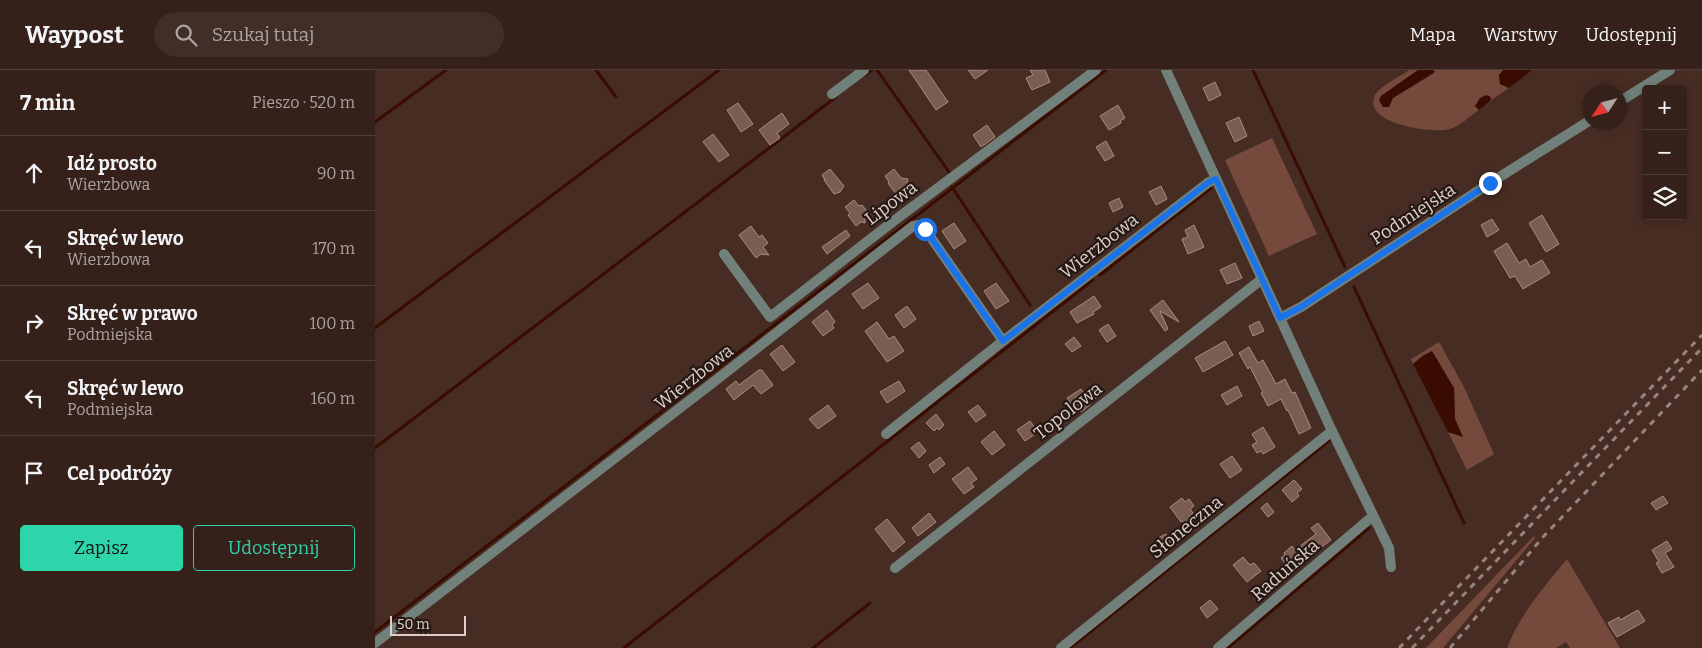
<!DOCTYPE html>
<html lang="pl">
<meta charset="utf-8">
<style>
:root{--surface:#35211a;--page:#402e27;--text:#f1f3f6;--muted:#aaa3a2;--line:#4f3e39;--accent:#2ed4aa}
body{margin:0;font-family:Bitter,serif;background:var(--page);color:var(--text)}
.controls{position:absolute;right:15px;top:15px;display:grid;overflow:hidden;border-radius:5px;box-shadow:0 2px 8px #0003}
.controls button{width:45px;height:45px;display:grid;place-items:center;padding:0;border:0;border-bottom:1px solid var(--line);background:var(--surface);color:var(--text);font:25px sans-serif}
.compass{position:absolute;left:1207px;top:15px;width:45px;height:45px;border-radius:50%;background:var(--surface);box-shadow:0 2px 8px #0003;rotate:234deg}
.scale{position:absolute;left:15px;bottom:12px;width:76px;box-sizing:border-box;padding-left:5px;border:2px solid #e0cec8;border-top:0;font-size:14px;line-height:18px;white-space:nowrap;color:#e0cec8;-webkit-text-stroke:4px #241814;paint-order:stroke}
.stop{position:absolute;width:15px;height:15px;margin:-11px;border:4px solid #1a73e8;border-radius:50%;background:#fff}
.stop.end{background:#1a73e8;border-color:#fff;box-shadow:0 1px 5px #0008}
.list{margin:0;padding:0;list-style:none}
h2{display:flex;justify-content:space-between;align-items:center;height:65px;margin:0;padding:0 20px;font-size:21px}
h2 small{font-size:16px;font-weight:400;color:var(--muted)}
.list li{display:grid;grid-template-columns:32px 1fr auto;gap:15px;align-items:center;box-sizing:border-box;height:75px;padding:0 20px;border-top:1px solid var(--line)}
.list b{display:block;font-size:19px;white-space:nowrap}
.list p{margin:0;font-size:16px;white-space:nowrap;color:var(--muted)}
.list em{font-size:16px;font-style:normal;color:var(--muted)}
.actions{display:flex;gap:10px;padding:15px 20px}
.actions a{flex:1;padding:11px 0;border:1px solid var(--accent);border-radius:5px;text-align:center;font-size:18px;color:var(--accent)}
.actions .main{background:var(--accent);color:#111}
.icon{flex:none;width:28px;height:28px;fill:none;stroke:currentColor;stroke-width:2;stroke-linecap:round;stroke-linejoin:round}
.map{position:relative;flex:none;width:1327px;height:578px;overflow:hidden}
header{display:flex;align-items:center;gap:30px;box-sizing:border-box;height:70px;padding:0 25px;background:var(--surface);border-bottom:1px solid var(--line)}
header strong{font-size:24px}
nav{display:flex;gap:28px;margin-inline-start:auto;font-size:18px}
.search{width:350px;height:45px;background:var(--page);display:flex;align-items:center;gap:12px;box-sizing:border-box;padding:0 18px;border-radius:28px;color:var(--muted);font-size:19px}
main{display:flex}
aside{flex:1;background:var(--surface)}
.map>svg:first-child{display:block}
.green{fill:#754a3d}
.water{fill:#3a0c01}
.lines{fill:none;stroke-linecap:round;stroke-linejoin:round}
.stream{stroke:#3a0c01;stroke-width:3}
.building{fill:#7a5c52;stroke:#ab8a7f}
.street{stroke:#71807a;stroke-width:10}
.rail{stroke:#99837c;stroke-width:3;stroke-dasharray:6 6;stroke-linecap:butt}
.route{stroke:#1a73e8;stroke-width:6}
.labels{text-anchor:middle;stroke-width:4.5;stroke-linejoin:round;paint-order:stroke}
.street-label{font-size:18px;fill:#e0cec8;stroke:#241814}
</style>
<header>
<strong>Waypost</strong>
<div class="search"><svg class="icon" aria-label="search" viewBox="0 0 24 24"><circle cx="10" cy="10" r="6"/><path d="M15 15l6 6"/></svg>Szukaj tutaj</div>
<nav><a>Mapa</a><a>Warstwy</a><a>Udostępnij</a></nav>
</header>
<main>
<aside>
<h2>7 min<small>Pieszo · 520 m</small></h2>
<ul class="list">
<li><svg class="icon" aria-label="ahead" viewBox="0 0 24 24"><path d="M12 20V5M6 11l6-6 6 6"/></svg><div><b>Idź prosto</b><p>Wierzbowa</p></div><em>90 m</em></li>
<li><svg class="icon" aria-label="left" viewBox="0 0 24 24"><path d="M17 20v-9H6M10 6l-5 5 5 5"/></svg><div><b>Skręć w lewo</b><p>Wierzbowa</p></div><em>170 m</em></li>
<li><svg class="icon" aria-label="right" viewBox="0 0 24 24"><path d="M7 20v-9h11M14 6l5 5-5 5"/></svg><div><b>Skręć w prawo</b><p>Podmiejska</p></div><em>100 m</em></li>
<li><svg class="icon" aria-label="left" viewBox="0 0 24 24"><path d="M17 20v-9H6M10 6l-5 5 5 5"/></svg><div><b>Skręć w lewo</b><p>Podmiejska</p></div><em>160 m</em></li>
<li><svg class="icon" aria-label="arrive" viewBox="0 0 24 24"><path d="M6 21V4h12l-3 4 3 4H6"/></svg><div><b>Cel podróży</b></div></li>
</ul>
<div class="actions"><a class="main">Zapisz</a><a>Udostępnij</a></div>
</aside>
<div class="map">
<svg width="1327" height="578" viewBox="0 0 1327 578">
<rect width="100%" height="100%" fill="#472c23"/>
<g class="green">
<path d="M1034,0H1043L1006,26L1018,28L1059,3L1058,0H1128L1124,5L1125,14L1134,18L1115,31L1116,27L1100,36L1104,40C1095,46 1085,56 1075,59C1059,64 986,54 1000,25C1004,17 1026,6 1034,0Z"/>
<path d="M897,68L942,164L894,186L850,90Z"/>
<path d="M1064,272L1088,315L1119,384L1092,400L1073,362L1087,366L1080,349L1079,318L1049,285L1038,294L1036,289Z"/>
<path d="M1159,466L1160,468L1068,578H1051Z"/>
<path d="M1192,489L1245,578H1195L1191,572L1181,578H1132C1145,544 1169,517 1192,489Z"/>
</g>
<g class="water">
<path d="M1043,0H1058L1060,2L1018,28L1014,37H1008L1004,30L1006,26Z"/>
<path d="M1128,0H1157L1134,18L1125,14L1124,5Z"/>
<path d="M1111,25L1116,27L1115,31L1104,40L1100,36L1105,28Z"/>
<path d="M1057,281L1079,318L1080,349L1088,367L1073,362L1038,294L1049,285Z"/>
</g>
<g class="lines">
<g class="stream">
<path d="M221,0L241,27"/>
<path d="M502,0L574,102"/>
<path d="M878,0L970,197"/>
<path d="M490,5L497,0"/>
<path d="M0,52L71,0"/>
<path d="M577,117L655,235"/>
<path d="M725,205L836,118"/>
<path d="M979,217L1089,453"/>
<path d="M0,258L344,0"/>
<path d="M0,378L461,27"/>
<path d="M0,562L731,0"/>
<path d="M249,578L718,210"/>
<path d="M438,578L495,533"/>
<path d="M695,578L955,370"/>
<path d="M853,578L994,458"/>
</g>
</g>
<g class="building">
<path d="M534,0H551L573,32L561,40Z"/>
<path d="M593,0H613L600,9Z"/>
<path d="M655,0H670L675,12L657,20L651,8L658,5Z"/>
<path d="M840,12L846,25L834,31L828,18Z"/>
<path d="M363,33L378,54L366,62L352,40Z"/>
<path d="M743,35L750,48L745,51L746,53L734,60L725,46Z"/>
<path d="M407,43L414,54L402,63L405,68L395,75L384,60Z"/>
<path d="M864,47L872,66L860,72L851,53Z"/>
<path d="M612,55L620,67L606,77L598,65Z"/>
<path d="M338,64L354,85L344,92L328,72Z"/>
<path d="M731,71L739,86L730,91L721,77Z"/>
<path d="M455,99L469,116L465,122L459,124L449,110H450L447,105Z"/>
<path d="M519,99L526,108L533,109L532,113L535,117L529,122V126L525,125L523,127L513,113L514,112L510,106Z"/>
<path d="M786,116L792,129L781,135L774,122Z"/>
<path d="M744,128L748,137L738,142L734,133Z"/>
<path d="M479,130L484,136L487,135L495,145L490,149V153L486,152L481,156L473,145L475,143L470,137Z"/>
<path d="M1167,145L1184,174L1171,182L1154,153Z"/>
<path d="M1117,149L1124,160L1112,167L1106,155Z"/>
<path d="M579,153L591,171L579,179L567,161Z"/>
<path d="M819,155L829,177L813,184L807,169L813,167L810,160Z"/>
<path d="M376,156L384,167L387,165L393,173L388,177L394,185L386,184L381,188L364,165Z"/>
<path d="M471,160L475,166L452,184L447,177Z"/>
<path d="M1132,173L1144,193L1151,189L1155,197L1167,190L1175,203L1148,219L1140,206L1135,208L1119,181Z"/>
<path d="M860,193L867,208L852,214L845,200Z"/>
<path d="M493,213L504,228L488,239L477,224Z"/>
<path d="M621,213L634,231L621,239L609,221Z"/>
<path d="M719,226L726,237L718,242L719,244L702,253L695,242Z"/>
<path d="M788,230L804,252L785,241L793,259L790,261L775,240Z"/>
<path d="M532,236L541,249L529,258L520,245Z"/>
<path d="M452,240L460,252L457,255L459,258L448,266L437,252Z"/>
<path d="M884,251L889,261L878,266L874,256Z"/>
<path d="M502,252L514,269L519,266L529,281L512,292L490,261Z"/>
<path d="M733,254L741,266L732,272L724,260Z"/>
<path d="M699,267L706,276L697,282L690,274Z"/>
<path d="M850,271L858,285L828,302L820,288Z"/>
<path d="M407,275L420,292L408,301L395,284Z"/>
<path d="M874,277L883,293L888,290L901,314L910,309L917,323L920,322L936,358L924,364L913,340L912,341L906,329L893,336L886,323L888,322L875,297L873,299L864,283Z"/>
<path d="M384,300H387L398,315L386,324L378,315L359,330L351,319L361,311L364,315Z"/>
<path d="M524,311L530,321L512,333L505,322Z"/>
<path d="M862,316L867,326L852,335L846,325Z"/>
<path d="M706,319L709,324L715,320L721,328L714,333L715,335L706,342L704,338L700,340L692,328Z"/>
<path d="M453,335L461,346L443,359L434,349Z"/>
<path d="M603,335L611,345L601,352L593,342Z"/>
<path d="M561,344L569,355L564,360L562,358L559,361L551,353Z"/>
<path d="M655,351L663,362L650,371L642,360Z"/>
<path d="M888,357L900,377L888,384L886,381L882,383L877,375L882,372L877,364Z"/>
<path d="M619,361L630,375L617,385L606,372Z"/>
<path d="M544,372L551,381L544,388L536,378Z"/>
<path d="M857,386L867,400L855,408L845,394Z"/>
<path d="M565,387L570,394L559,403L554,395Z"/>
<path d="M593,397L602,409L596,413L599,417L589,424L577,409Z"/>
<path d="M919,410L927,419L922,423L924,426L917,432L907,420Z"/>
<path d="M1288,426L1293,433L1281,440L1276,433Z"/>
<path d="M807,428L810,432L814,429L819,436L815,439L818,443L814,446L816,449L810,454L808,451L806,452L795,437Z"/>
<path d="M892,433L899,442L893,447L886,438Z"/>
<path d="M554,443L561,452L543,466L537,458Z"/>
<path d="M512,449L530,472L518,482L500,459Z"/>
<path d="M943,453L956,470L937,484L935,482L921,493L919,491L912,496L906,488L910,485L909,483L917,476L920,480L941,464L936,458Z"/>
<path d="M791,464L798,476L791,481L783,468Z"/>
<path d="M1292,471L1297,479L1290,483L1299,497L1287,503L1281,493L1284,492L1277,480Z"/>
<path d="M868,487L875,495L879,493L886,501L872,512L858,495Z"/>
<path d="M835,530L843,539L832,548L825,538Z"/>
<path d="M1263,540L1270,551L1242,567L1233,553L1244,547L1245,550Z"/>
</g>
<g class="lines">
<g class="street">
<path d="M791,0L957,361L1014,478L1016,497"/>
<path d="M457,24L489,0"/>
<path d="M1244,32L1295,0"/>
<path d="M349,184L395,247L520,150L721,0"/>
<path d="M905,248L926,237L1115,113L1214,51"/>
<path d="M511,364L628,271"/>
<path d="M520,498L887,209"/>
<path d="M0,573L336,314L538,156L545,155L550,159L628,271L834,112L841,109"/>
<path d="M686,578L957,361"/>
<path d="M843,578L992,451L998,447"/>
</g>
<g class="rail">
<path d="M1024,578L1327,265"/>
<path d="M1037,578L1327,278"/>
<path d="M1075,578L1168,467L1327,300"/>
</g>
</g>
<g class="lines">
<path class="route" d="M550,159L628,271L834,112L841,109L905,248L926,237L1115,113"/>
</g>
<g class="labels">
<g class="street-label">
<text transform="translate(516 133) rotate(-37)" y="6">Lipowa</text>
<text transform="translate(1038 144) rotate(-33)" y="6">Podmiejska</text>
<text transform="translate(724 176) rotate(-38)" y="6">Wierzbowa</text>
<text transform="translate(319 307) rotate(-38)" y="6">Wierzbowa</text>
<text transform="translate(693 341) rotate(-38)" y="6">Topolowa</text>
<text transform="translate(811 457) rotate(-39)" y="6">Słoneczna</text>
<text transform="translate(910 500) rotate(-41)" y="6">Raduńska</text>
</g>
</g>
</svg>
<div class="controls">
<button>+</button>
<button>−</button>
<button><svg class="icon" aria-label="layers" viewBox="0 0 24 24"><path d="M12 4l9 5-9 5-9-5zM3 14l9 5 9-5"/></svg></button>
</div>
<svg class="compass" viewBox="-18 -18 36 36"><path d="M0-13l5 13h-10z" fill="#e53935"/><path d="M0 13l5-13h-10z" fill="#aaa3a2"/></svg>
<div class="scale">50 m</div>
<div class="stop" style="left:550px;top:159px"></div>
<div class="stop end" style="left:1115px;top:113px"></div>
</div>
</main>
